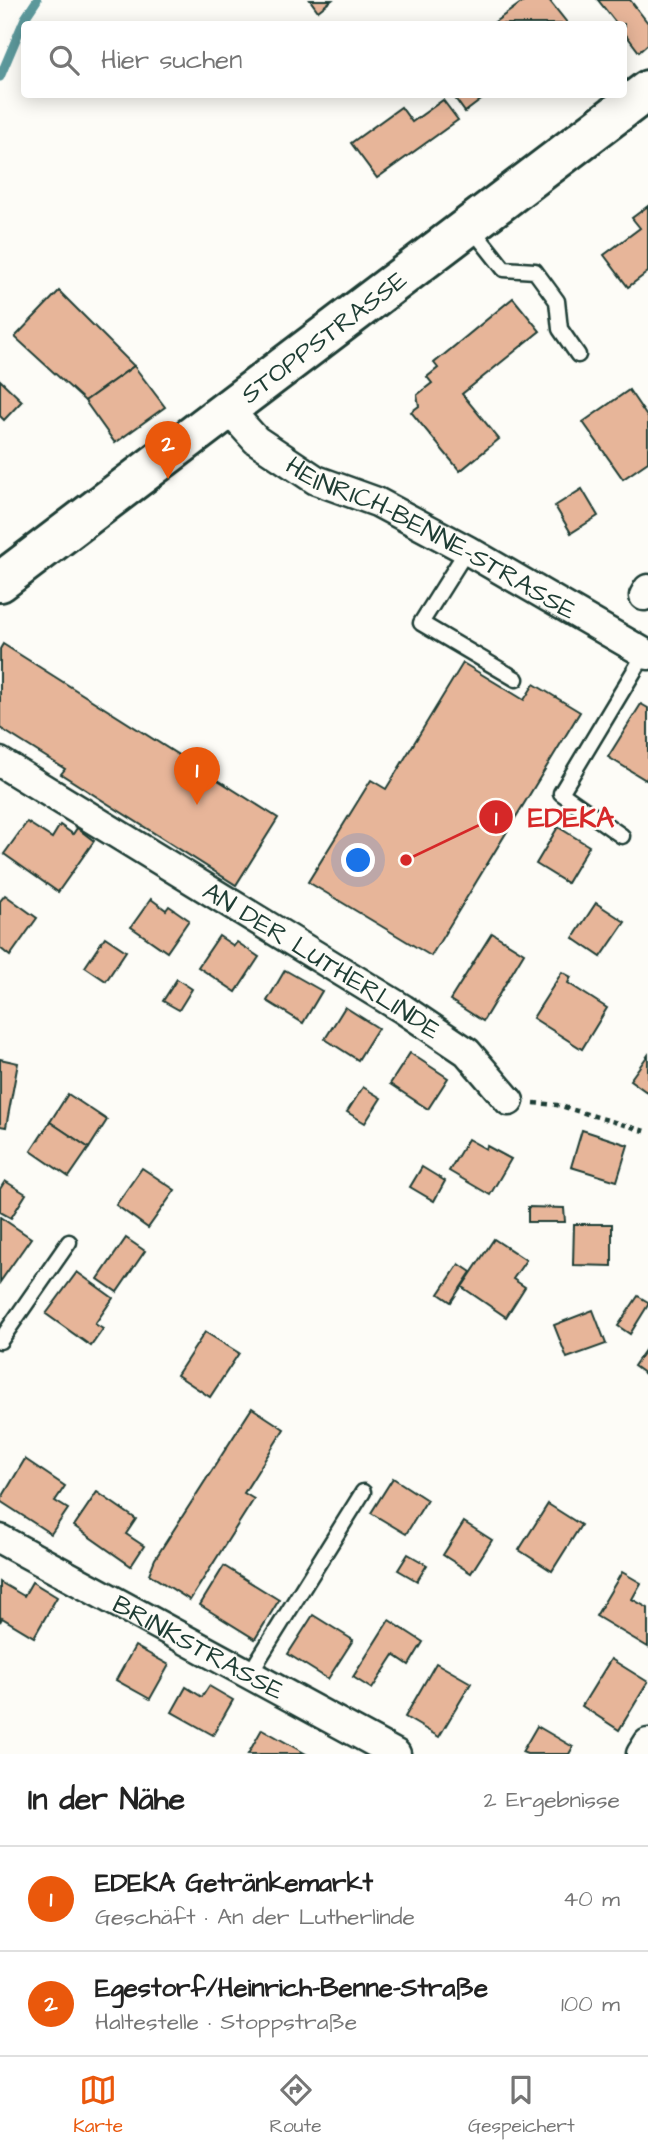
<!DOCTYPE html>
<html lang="de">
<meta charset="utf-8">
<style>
:root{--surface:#fff;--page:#f6f6f6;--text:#222;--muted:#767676;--line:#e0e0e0;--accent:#ea580c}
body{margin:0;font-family:"Architects Daughter",sans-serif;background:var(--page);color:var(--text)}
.you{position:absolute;left:359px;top:861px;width:24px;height:24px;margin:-18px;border:5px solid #fff;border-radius:50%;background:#1a73e8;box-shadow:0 0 0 10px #1a73e833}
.badge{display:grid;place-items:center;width:46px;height:46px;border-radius:50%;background:var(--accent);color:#fff;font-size:23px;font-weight:700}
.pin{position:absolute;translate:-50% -58px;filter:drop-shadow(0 2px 4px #0008)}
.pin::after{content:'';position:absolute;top:37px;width:24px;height:21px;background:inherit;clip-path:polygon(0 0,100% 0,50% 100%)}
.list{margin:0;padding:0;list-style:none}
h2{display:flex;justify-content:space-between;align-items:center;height:91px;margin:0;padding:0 28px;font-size:30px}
h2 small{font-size:23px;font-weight:400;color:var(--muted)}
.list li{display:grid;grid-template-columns:46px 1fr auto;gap:21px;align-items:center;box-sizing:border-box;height:105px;padding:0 28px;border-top:2px solid var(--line)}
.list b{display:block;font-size:26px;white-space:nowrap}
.list p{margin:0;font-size:23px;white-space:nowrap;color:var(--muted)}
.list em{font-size:23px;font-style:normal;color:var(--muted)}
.icon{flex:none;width:38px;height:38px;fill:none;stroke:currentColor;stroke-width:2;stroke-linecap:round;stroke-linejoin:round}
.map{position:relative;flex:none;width:648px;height:1754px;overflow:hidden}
.search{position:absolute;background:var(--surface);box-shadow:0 4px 18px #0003;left:21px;right:21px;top:21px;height:77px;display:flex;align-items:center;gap:18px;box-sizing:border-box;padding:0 24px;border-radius:7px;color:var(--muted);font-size:26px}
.sheet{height:301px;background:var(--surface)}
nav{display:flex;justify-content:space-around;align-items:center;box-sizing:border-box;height:98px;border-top:2px solid var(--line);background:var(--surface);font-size:19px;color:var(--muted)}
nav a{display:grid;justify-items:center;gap:4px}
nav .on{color:var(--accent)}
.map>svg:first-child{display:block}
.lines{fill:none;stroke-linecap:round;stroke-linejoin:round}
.stream{stroke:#5c989b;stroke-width:9}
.building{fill:#e7b599;stroke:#1f3d34;stroke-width:2}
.lane-casing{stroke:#1f3d34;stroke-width:19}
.street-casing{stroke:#1f3d34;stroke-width:33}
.secondary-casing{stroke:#1f3d34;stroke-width:44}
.path{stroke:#1f3d34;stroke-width:4.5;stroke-dasharray:5 5;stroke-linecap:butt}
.lane{stroke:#fdfcf7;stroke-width:14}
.street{stroke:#fdfcf7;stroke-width:28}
.secondary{stroke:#fdfcf7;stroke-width:38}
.labels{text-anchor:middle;stroke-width:5;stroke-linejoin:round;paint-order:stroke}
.street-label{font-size:26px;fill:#1f3d34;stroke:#fdfcf7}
.leader{fill:none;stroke:#d62828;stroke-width:2.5}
.callout-dot{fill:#d62828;stroke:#fdfcf7;stroke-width:2.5}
.mark-label{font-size:21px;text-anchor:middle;font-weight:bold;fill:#fff}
.callout-label{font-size:28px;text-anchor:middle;font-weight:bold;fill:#d62828;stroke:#fdfcf7;stroke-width:5;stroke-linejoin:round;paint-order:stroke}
</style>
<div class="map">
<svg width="648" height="1754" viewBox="0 0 648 1754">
<rect width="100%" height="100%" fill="#fdfcf7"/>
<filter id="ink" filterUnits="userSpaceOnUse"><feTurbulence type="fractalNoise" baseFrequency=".0143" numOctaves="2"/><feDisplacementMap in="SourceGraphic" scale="14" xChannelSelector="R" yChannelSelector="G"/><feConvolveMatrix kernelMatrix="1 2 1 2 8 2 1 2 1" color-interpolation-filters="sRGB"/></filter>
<g filter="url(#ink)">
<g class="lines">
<path class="stream" d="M0,77L25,18L37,0"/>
</g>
<g class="building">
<path d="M310,0H332L318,11Z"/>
<path d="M525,0H549L568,24H492Z"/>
<path d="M598,0H630L648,23V44L639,52L624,32V24H617Z"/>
<path d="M452,94H489L465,112Z"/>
<path d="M443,100L458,120L377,178L351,143L401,107L412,122Z"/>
<path d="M648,206V272L628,287L604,255L640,228L632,218Z"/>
<path d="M59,291L134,366L85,401L15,337Z"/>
<path d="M513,298L540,331L462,394L499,439L460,471L411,412L419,406L417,395L432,383L427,377L438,368L434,363Z"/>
<path d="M134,366L165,407L115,443L85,401Z"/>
<path d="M0,380L22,401L4,420L0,416Z"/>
<path d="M629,390L648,418V462L623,479L583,422Z"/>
<path d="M582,489L598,516L571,533L555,506Z"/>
<path d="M3,644L278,818L236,885L61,774L65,769L0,728V649Z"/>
<path d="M463,663L524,700L534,684L580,712L431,956L308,882L371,780L386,789Z"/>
<path d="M641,704L648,708V776L646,780L608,757Z"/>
<path d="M27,822L52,838L60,825L73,834L77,828L94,841L58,892L4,854Z"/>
<path d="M558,827L589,846L567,883L536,864Z"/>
<path d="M5,895L37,918L10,956L0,948V901Z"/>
<path d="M151,899L166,910L169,906L189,920L167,952L131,927Z"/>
<path d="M596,903L625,922L601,957L573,938Z"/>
<path d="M492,933L524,953L483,1021L450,1000Z"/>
<path d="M219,936L234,946L237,942L259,957L236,992L198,967Z"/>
<path d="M105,937L126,951L106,981L85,967Z"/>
<path d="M285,970L322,991L303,1023L267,1001Z"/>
<path d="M562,972L571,977L568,983L607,1008L582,1049L533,1018Z"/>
<path d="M177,979L192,989L179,1010L163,1001Z"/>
<path d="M345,1007L378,1028L358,1060L325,1039Z"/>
<path d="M410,1053L448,1078L428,1109L390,1084Z"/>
<path d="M648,1055V1093L630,1080Z"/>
<path d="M0,1059L18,1063L6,1127L0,1126Z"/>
<path d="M363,1087L381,1098L365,1123L347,1112Z"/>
<path d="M68,1094L107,1120L89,1148L50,1122Z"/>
<path d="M50,1122L89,1148L69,1177L31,1151Z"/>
<path d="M582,1130L628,1145L617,1181L571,1167Z"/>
<path d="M468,1139L486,1149L487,1146L511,1159L490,1195L449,1171Z"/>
<path d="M422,1167L445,1181L434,1201L410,1187Z"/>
<path d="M142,1168L175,1190L148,1228L116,1205Z"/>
<path d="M5,1181L26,1194L11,1218L0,1212V1189Z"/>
<path d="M528,1207L564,1208L565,1222H528Z"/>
<path d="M0,1217L31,1238L0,1282Z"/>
<path d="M574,1224H612V1266L573,1265Z"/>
<path d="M126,1238L145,1251L117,1292L98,1279Z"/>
<path d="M494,1239L526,1260L513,1279L525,1287L506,1317L462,1287Z"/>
<path d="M459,1264L471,1272L451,1302L439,1294Z"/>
<path d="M77,1272L113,1298L95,1324L103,1329L91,1346L46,1314Z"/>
<path d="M638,1296L648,1302V1305L630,1334L618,1326Z"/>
<path d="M593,1310L606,1344L567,1358L554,1325Z"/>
<path d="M205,1332L239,1353L210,1397L177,1375Z"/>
<path d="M648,1346V1376L634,1366Z"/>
<path d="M252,1408L284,1429L244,1493L254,1499L190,1600L149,1574L155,1559Z"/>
<path d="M25,1459L65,1486L55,1501L68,1509L51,1534L0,1501Z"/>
<path d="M393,1478L427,1500L406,1534L371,1513Z"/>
<path d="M97,1492L136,1519L126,1534L144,1546L131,1566L74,1526Z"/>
<path d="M548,1504L581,1525L552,1571L519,1550Z"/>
<path d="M464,1522L492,1540L471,1573L443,1555Z"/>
<path d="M408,1554L427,1565L417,1581L398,1570Z"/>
<path d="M224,1566L279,1600L255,1639L200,1605Z"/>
<path d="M622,1572L641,1583L632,1599L648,1608V1647L596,1616Z"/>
<path d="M0,1582L24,1596L32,1582L57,1597L34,1637L2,1618L0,1622Z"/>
<path d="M313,1615L353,1640L328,1679L288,1654Z"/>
<path d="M389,1620L423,1642L409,1665L394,1655L372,1689L353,1677Z"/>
<path d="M135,1646L169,1665L150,1699L116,1680Z"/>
<path d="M611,1659L648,1682L619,1730L582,1706Z"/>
<path d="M436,1663L471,1683L439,1737L405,1717Z"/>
<path d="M209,1686L233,1700L213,1735L172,1712L186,1687L202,1697Z"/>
<path d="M537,1726L573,1747L569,1754H527L522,1752Z"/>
<path d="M262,1729L306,1754H248Z"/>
</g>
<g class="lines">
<defs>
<g id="lane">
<path d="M470,226L504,269L535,271L557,301L560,329L578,355"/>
<path d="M467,550L421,623L516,679"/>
<path d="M622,836L561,793L645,653"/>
<path d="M0,1341L69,1242"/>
<path d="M250,1673L363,1492"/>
</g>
<g id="street">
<path id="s1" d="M228,409L256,440L316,480L377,502L467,550L648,655"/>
<path d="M644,596L648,589"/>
<path id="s2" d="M0,762L403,1009L467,1052L509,1101"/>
<path id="s3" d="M0,1539L396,1754"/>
<path d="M641,1754L648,1743"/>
</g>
<g id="secondary">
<path id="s4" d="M0,582L648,90"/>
</g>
</defs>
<use href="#lane" class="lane-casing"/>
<use href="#street" class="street-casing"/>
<use href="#secondary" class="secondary-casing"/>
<path class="path" d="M534,1103L557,1105L648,1132"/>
<use href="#lane" class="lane"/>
<use href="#street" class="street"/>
<use href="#secondary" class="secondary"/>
</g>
</g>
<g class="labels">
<g class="street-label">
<text dy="9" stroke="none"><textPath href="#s4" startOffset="406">STOPPSTRASSE</textPath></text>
<text dy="9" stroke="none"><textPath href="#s1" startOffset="243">HEINRICH-BENNE-STRASSE</textPath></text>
<text dy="9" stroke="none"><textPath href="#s2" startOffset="378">AN DER LUTHERLINDE</textPath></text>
<text dy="9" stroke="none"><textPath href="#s3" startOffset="226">BRINKSTRASSE</textPath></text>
</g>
</g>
<path class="leader" d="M406 860L496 817"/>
<g class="callout-dot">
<circle cx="406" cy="860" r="7"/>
<circle cx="496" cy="817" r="18"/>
</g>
<g class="mark-label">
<text x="496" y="825">1</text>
</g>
<g class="callout-label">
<text x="571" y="827">EDEKA</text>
</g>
</svg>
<div class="you"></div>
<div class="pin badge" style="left:197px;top:805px">1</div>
<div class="pin badge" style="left:168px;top:479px">2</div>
<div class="search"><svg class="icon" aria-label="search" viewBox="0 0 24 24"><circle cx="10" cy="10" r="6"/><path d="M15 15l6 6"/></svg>Hier suchen</div>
</div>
<section class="sheet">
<h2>In der Nähe<small>2 Ergebnisse</small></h2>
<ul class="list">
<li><span class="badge">1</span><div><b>EDEKA Getränkemarkt</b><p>Geschäft · An der Lutherlinde</p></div><em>40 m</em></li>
<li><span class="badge">2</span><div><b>Egestorf/Heinrich-Benne-Straße</b><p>Haltestelle · Stoppstraße</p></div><em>100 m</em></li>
</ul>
</section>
<nav>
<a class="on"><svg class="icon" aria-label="map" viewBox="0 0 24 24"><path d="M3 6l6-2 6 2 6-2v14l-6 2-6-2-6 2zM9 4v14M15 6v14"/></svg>Karte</a>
<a><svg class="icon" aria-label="directions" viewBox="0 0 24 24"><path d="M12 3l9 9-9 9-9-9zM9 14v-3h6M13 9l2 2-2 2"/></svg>Route</a>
<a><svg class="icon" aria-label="saved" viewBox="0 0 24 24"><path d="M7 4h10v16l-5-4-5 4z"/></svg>Gespeichert</a>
</nav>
